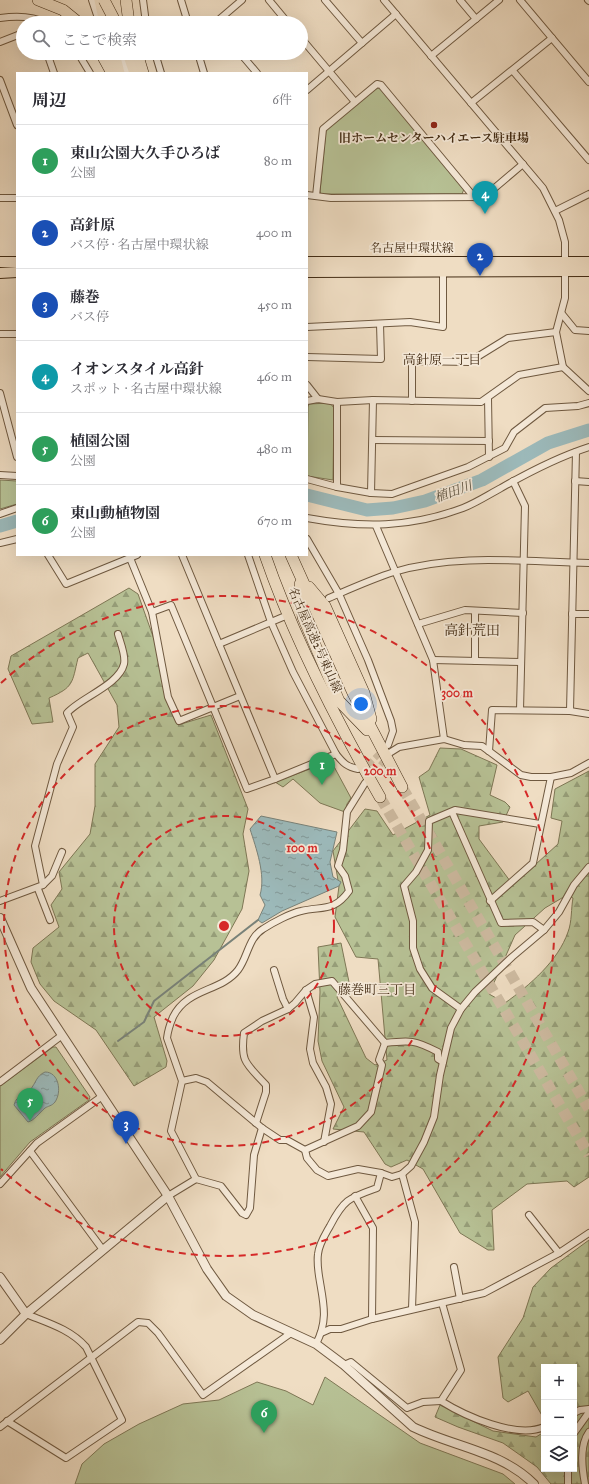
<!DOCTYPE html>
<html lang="ja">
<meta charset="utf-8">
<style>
:root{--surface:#fff;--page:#f7f7f7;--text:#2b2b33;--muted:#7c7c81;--line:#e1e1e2;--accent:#8f2418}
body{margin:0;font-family:"IM FELL Great Primer","Noto Serif JP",serif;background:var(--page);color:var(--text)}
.controls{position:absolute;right:12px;bottom:12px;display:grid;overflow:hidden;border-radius:0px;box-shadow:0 4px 16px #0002}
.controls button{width:36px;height:36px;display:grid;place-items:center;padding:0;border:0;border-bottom:1px solid var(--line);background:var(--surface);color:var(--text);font:20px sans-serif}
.you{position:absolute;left:361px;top:704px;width:14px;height:14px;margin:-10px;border:3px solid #fff;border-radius:50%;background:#1a73e8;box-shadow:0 0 0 6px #1a73e833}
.badge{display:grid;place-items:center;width:26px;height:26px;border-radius:50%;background:var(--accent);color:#fff;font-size:13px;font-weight:700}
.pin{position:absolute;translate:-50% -33px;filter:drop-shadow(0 1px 2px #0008)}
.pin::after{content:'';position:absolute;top:21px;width:14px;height:12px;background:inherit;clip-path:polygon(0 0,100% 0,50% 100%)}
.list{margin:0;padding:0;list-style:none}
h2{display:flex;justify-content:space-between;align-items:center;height:52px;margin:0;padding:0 16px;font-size:17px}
h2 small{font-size:13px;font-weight:400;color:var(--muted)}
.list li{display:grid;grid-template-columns:26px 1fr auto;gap:12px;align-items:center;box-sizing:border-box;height:72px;padding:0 16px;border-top:1px solid var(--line)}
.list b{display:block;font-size:15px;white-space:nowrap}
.list p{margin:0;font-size:13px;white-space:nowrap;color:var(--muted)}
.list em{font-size:13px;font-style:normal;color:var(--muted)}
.icon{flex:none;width:22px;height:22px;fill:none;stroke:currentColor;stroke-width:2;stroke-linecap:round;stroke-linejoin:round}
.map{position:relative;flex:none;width:589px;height:1484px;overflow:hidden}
.search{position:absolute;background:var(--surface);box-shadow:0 4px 16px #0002;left:16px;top:16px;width:292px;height:44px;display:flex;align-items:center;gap:10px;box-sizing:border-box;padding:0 14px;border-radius:22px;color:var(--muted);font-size:15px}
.panel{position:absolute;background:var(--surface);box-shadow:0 4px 16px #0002;left:16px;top:72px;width:292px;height:484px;border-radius:0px}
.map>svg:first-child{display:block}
.forest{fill:url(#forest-firs);stroke:#7e7755;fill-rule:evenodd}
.park{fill:#b7c195;stroke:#7e7755}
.water{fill:url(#water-ripples);stroke:#798279}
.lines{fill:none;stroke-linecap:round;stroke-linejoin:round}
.stream{stroke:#798279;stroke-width:2}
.river{stroke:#9cbabb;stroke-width:13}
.minor-tunnel{stroke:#cdbaa0;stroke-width:6;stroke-dasharray:6 3;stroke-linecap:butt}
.motorway-tunnel{stroke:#cdbaa0;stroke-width:11;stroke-dasharray:11 5.5;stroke-linecap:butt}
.minor-casing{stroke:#6f5940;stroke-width:8}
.tertiary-casing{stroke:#6f5940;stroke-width:10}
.primary-casing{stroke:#442d15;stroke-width:12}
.motorway-casing{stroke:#442d15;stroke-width:12}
.minor{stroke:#f5e9d8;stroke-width:6}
.tertiary{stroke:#f5e9d8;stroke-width:8}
.primary{stroke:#efddc3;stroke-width:10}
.motorway{stroke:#efddc3;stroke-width:11}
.motorway-bridge-casing{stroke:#442d15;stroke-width:12;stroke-linecap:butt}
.motorway-bridge{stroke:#efddc3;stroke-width:11}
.ring{fill:none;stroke:#d62828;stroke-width:2;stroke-dasharray:7 5}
.poi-dot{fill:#8f2418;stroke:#f5e9d8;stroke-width:1.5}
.labels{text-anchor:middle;stroke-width:3.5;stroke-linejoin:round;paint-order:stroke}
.poi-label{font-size:12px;font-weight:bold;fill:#442d15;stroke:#f5e9d8}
.street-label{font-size:12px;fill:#442d15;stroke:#f5e9d8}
.neighbourhood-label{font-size:13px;fill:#442d15;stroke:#f5e9d8}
.water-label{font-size:13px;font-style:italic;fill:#5a503e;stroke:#f5e9d8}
.quarter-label{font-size:14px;fill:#442d15;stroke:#f5e9d8}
.centre{fill:#d62828;stroke:#f5e9d8;stroke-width:2}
.ring-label{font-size:12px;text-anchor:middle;font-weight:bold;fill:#d62828;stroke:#f5e9d8;stroke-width:3.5;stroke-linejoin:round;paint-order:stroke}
</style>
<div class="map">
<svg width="589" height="1484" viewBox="0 0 589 1484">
<defs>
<pattern id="forest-firs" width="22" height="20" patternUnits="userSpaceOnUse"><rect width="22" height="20" fill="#b7c195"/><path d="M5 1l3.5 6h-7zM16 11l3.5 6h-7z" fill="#969d78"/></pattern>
<pattern id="water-ripples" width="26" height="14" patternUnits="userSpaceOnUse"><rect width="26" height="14" fill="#9cbabb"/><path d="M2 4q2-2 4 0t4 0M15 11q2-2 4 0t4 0" fill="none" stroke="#819897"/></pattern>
</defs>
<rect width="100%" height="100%" fill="#efddc3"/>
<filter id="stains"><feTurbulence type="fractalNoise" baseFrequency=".005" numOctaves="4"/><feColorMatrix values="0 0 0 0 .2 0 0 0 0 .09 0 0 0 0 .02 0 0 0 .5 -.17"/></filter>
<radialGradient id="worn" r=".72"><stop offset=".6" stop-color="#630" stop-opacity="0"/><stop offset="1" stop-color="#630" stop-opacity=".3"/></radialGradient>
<g class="forest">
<path d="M129,588L138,594L155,642L166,698L178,725L211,715L248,809L243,834L249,871L242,909L214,960L193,986L154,1017L167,1061L166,1067L134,1086L96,1030L54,1001L40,984L31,962L33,948L59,927L51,905L62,889L59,872L90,834L95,806V764L119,727L117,705L88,653L78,658C72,683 74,687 49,698L53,722L32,724L8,669L11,656Z"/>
<path d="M440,748L461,749L497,765L490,795L505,802L510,807L503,822L479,826V839L513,885L558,844L562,821L551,818L555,789L589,771V1177L574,1187L567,1181L527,1184L492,1210L494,1250H488L460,1233L423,1169L407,1160L391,1167L385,1164L364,1132L333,1129L344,1107L322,1061L318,1041L320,992L318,947L341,943L349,982L337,997L366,1058L375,1065L387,1060L378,959L356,957L335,917L339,886L333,851L365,809L377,811L393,835L430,815L419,777L429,770ZM567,895L573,898C571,908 572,922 568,932C558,961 530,985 505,1003L489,994L515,935L545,908Z"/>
<path d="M589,1240V1484H551L537,1467L503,1443L458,1427L435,1417L440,1405L493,1431L536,1437L544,1432V1469H574V1367H544V1419L528,1391L508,1402L503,1398L498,1357L523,1318L533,1287L551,1268Z"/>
</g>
<g class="park">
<path d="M376,88H380L464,189L462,194H321L320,191L326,130Z"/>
<path d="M330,403L334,408L333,480L307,476L308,407L309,404Z"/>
<path d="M0,480L17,481V504L0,509Z"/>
<path d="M331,761L351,798L347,804L345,812L320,803L293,779L283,787L275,782Z"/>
<path d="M53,1047H56L90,1097L89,1100L30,1142L0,1177V1086Z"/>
<path d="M325,1377L420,1443L503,1474L515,1484H75L82,1464L104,1444L139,1424L183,1404L219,1400L257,1382L286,1391L313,1405Z"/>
</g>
<g class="water">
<path d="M261,816L337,832L330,862L333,877L341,882L339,886L282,911L262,923L258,920L265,905L260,895C266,875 256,848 250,829Z"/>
<path d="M45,1072C59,1072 62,1092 55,1102C52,1106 48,1106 45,1108C39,1113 35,1120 28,1122L14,1105C17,1094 24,1096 30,1090C36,1083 36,1076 45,1072Z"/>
</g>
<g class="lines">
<path class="stream" d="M118,1041L144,1022L154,1001L258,920"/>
<g class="river">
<path d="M307,495L367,510L393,508L425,501L482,480L548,443L589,430"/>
<path d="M0,526L17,521"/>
</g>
<g class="minor-tunnel">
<path d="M360,768L369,764L384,749"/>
<path d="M369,779L387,757"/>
</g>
<g class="motorway-tunnel">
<path d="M402,787L589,1109"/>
<path d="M380,797L589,1155"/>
</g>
<defs>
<g id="minor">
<path d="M143,0L146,23"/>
<path d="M181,0L188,23"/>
<path d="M269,0L288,23"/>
<path d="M325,0L362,43"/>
<path d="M384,0L543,188L559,220L565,242V298L556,332L563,367L589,391"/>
<path d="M460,0L476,19"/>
<path d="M520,0L589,82"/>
<path d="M588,0L589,1"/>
<path d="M0,18C14,16 33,16 46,23"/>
<path d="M215,23L242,0"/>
<path d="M301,38L355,102"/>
<path d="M0,42L23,33"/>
<path d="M47,53L54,73"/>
<path d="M78,53L90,73"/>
<path d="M155,53L161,73"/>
<path d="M198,53L204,73"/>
<path d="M240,53L257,73"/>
<path d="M431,56L499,0"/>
<path d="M513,71L589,160"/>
<path d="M0,80L17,125"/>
<path d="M307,90L396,14"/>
<path d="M471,103L552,38"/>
<path d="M307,195L331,198L484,197L523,164"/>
<path d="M316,196L323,129L377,84L381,85L474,197"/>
<path d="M0,198H17"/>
<path d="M555,211L589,194"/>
<path d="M562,314L575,330L589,331"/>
<path d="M307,327L410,322L443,327V271"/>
<path d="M0,334H17"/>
<path d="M307,357L381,359L380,324"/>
<path d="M307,385L318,399"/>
<path d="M0,393L17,457"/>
<path d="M488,398L489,457"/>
<path d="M307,401L318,399L337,402L373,400L481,402L519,375L563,367"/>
<path d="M412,401V361L469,362L508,338L556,332"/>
<path d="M337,402V487"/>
<path d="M373,440L489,441"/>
<path d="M0,475L17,476"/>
<path d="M307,479L337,487L371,493L392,494L468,467L505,448L514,432L545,408L578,406L589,403"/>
<path d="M513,481L525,506L520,710"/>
<path d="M575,481L589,482"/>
<path d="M371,493L373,400"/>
<path d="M0,514L17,508"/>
<path d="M307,518C362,528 410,528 463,508C476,503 488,495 501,488C529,472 558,457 589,447"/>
<path d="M376,526L433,660L444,739"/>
<path d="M307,539L339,594L368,660L391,721L393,731L388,745"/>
<path d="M0,543L17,539"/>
<path d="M48,555L66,584L137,555"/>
<path d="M182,555L275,779"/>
<path d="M248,555L271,622L293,672L336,754C343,763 347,767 358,769"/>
<path d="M130,558L152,612L168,697L179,721L240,696"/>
<path d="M329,598C350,589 372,579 394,572C456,553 525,562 589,563"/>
<path d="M152,612L171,605L247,789L275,779L336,754"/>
<path d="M572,614H589"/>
<path d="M418,624L465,610L523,613"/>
<path d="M219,644L283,617"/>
<path d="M433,660L521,662"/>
<path d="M475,661V611"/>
<path d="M570,711L576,452"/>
<path d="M489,751L492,710L570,711L589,714"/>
<path d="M391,752L399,747L444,739L464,745L482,746L521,775L531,777H551L571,773L589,763"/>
<path d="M452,812L501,923L533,922L544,930"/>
<path d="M43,885L52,876L62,852"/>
<path d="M38,889L50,920"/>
<path d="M0,901L43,885L35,846L57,764L73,727L67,713C80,698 119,685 124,664C126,655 120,642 118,634"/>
<path d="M490,901L533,863L551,777"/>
<path d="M274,970L283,999L288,1009"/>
<path d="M306,990L314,1017L310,1049L313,1063L326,1087L331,1104L324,1142"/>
<path d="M461,1009L432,988L420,969L413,948V921L404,886L416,872L428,850L429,821L455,810L540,824"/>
<path d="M182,1081L196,1078L207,1082L262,1128L280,1140H287L305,1150L307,1158L317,1170L328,1176L358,1169L381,1173L377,1188C349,1198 344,1199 330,1226C325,1235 319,1244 318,1254C317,1261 318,1269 319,1276C323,1302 329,1319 316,1344"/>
<path d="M0,1082L61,1036"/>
<path d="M256,1123L266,1092V1085C247,1064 240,1063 244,1033L262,1021L288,1009L295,1003L306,990L315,984L332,981L385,1043C410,1040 415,1040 438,1052V1059L443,1062"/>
<path d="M262,1128L254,1155L250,1208L246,1215L242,1213L221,1186L196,1179L171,1131L182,1081L167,1038C168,1030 170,1024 173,1017C187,988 221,992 238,970C248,957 248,938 263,929C272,923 291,913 301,911C323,906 334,912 349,891L345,876L338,866L343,850L347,812L365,783"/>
<path d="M305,1150L358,1126L371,1112L382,1065L379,1060L385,1043"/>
<path d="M30,1151L103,1250"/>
<path d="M381,1173L392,1177L402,1174L411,1166L424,1142L434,1117L440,1075L451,1028L461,1009L475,992L512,957L544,930L559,912L574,885L589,867"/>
<path d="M402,1174L415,1222L412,1309"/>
<path d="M0,1184L37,1143L101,1097"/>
<path d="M168,1196L196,1179"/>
<path d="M355,1196L373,1228L372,1319"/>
<path d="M529,1215L559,1253"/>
<path d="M454,1267L460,1299"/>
<path d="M442,1303L461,1370L441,1401C465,1416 516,1439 544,1427"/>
<path d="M321,1333L330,1329H341L372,1319L484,1293L559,1253L589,1233"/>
<path d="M344,1365L351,1362L407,1408L423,1402L441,1401"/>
<path d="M574,1413L580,1410L589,1409"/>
<path d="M7,1421L66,1458L122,1420L86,1347C70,1329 48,1323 26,1314"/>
<path d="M0,1427L138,1322L148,1323L158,1333L203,1395L291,1333"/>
<path d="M574,1433L589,1412"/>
<path d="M568,1484V1469"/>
<path d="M585,1484C582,1468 579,1446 589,1432"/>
</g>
<g id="tertiary">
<path d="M93,0L99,18"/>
<path d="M122,53L128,73"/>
<path d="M0,918L31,988L168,1196L207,1269L226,1296L253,1315L316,1344L344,1365L413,1427C454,1447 501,1451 534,1484"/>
<path d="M0,1277L26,1314"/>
<path d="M0,1340L26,1314L168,1196"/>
</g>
<g id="primary">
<path d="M0,262H17"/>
<path d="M307,262H589"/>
<path d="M307,272L589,271"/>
<path d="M0,273L17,272"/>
</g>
<g id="motorway">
<path d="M38,0L63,10L79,23"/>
<path d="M100,0L105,23"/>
<path d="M126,0L129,23"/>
<path d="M101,53L112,73"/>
<path d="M114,53L119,73"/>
<path d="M128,53L135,73"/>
<path d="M137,53L143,73"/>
<path d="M265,555C294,639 336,720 380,797"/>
<path d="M291,555L353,693L402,787"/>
<path d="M300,584L303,617L339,701L367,730"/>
<path d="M309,587L325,606L364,693L371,719"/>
</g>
</defs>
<use href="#minor" class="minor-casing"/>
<use href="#tertiary" class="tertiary-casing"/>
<use href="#primary" class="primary-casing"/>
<use href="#motorway" class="motorway-casing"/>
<use href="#minor" class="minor"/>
<use href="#tertiary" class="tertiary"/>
<use href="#primary" class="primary"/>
<use href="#motorway" class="motorway"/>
<defs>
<path id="motorway-bridge" d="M104,0L116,23"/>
</defs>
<use href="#motorway-bridge" class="motorway-bridge-casing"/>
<use href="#motorway-bridge" class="motorway-bridge"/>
</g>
<g class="ring">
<circle cx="224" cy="926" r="110"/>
<circle cx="224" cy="926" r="220"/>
<path d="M1 683A330 330 0 1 1 1 1169"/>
</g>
<circle class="poi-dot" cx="434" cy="125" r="4"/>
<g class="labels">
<g class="poi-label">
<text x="434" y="142">旧ホームセンターハイエース駐車場</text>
</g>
<g class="street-label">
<text x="412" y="252">名古屋中環状線</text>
<text transform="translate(315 640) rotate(66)" y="4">名古屋高速2号東山線</text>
</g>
<g class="neighbourhood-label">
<text x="442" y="364">高針原一丁目</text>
<text x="377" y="994">藤巻町三丁目</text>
</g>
<g class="water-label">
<text transform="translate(453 491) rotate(-20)" y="5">植田川</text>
</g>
<g class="quarter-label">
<text x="472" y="635">高針荒田</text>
</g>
</g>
<circle cx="224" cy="926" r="6" class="centre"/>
<g class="ring-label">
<text x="457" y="697">300 m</text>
<text x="380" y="775">200 m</text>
<text x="302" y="852">100 m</text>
</g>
<rect width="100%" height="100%" filter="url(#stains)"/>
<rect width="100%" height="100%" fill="url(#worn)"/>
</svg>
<div class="controls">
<button>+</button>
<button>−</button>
<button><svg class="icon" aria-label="layers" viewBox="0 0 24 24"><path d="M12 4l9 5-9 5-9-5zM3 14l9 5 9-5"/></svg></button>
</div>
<div class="you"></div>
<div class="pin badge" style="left:322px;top:785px;background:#2e9e5b">1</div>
<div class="pin badge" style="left:480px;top:276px;background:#1a4fb4">2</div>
<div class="pin badge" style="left:126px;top:1144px;background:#1a4fb4">3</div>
<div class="pin badge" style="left:485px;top:214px;background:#0f9aa8">4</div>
<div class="pin badge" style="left:30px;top:1121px;background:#2e9e5b">5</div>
<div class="pin badge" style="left:264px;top:1433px;background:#2e9e5b">6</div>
<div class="search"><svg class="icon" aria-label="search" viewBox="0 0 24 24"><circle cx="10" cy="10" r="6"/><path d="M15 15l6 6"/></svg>ここで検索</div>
<section class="panel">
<h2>周辺<small>6件</small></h2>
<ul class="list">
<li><span class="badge" style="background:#2e9e5b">1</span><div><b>東山公園大久手ひろば</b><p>公園</p></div><em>80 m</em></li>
<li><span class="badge" style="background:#1a4fb4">2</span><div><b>高針原</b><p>バス停 · 名古屋中環状線</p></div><em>400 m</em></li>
<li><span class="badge" style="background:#1a4fb4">3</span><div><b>藤巻</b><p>バス停</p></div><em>450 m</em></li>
<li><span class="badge" style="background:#0f9aa8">4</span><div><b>イオンスタイル高針</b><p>スポット · 名古屋中環状線</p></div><em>460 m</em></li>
<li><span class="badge" style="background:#2e9e5b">5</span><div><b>植園公園</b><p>公園</p></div><em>480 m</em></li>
<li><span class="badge" style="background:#2e9e5b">6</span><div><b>東山動植物園</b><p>公園</p></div><em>670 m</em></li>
</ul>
</section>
</div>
